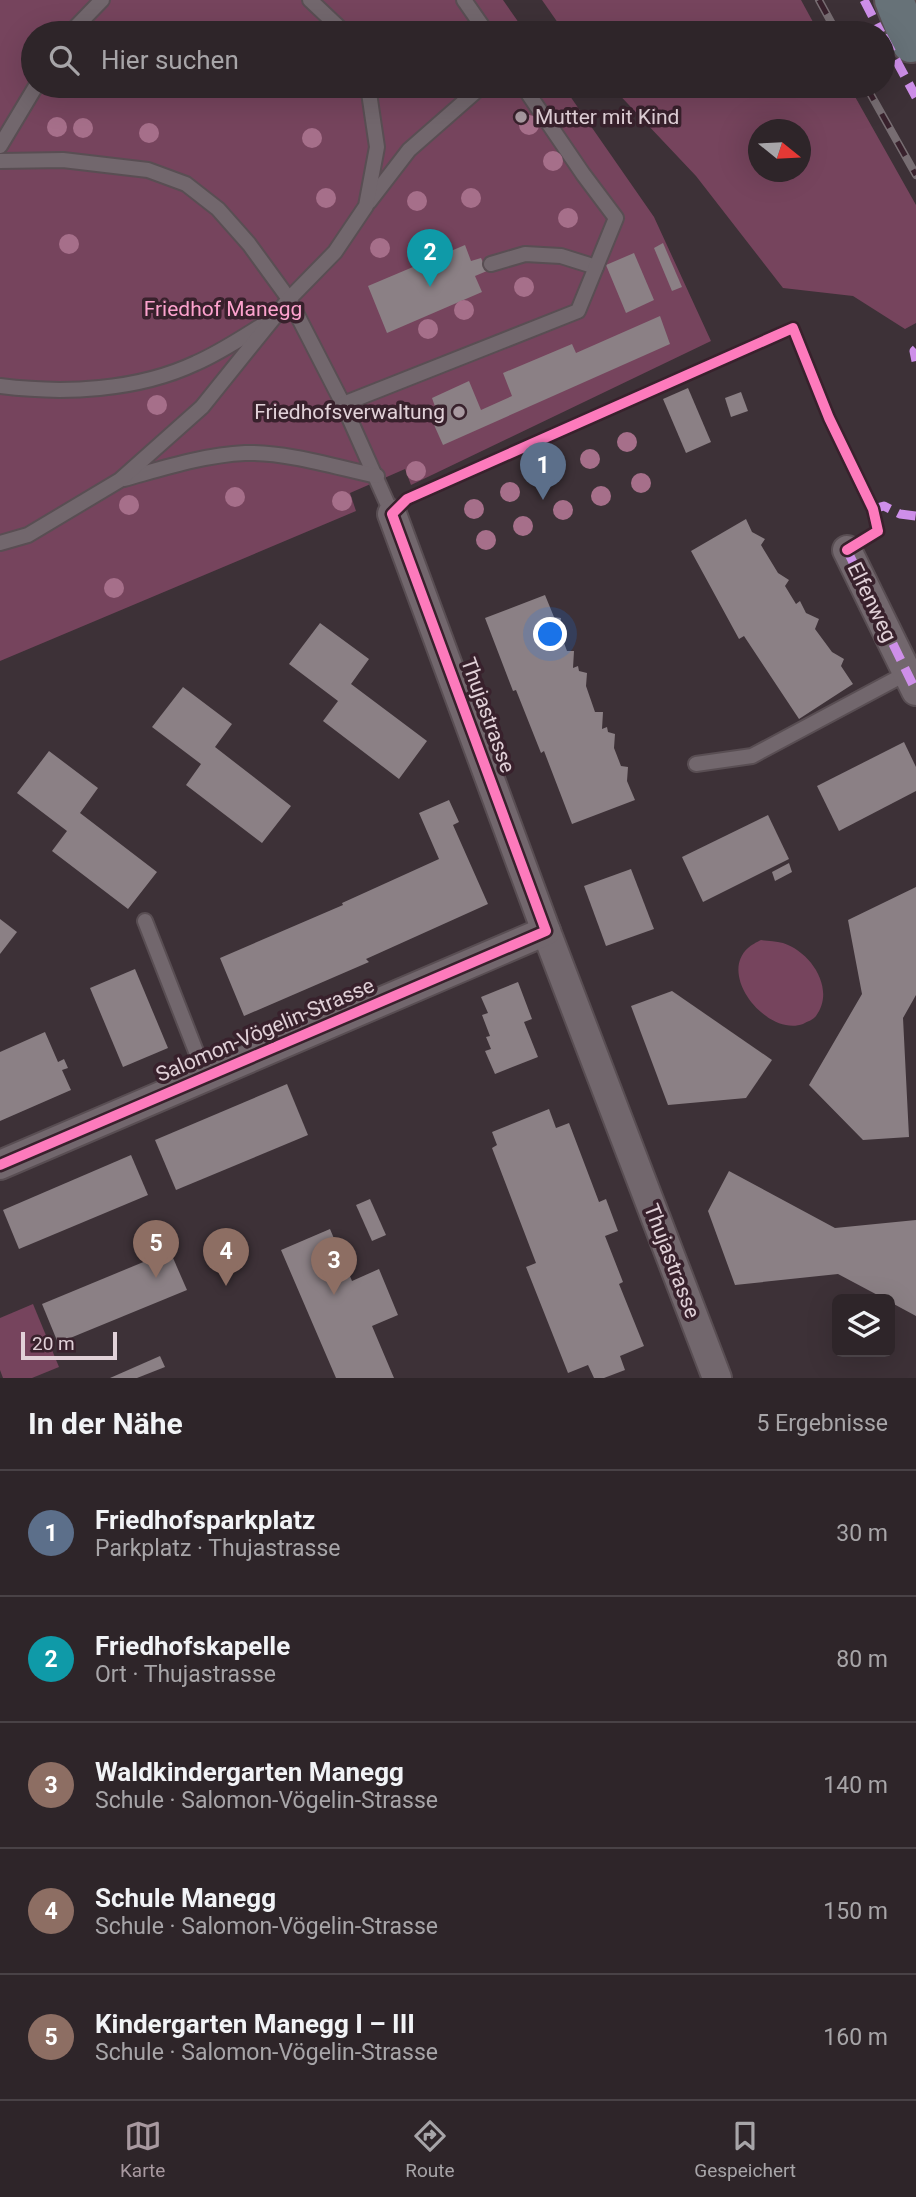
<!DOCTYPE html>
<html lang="de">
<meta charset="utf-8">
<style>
:root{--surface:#2e2529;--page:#362d31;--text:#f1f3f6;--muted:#a7a5a8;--line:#494246;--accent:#a899a0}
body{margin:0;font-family:Roboto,sans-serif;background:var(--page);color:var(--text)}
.controls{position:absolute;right:21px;bottom:21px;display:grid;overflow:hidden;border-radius:10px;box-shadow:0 7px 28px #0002}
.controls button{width:63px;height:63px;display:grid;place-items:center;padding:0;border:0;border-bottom:2px solid var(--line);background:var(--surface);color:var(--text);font:35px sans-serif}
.compass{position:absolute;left:748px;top:119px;width:63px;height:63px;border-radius:50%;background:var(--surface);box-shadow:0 7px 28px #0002;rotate:108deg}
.scale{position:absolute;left:21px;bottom:18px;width:96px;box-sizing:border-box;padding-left:7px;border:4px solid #e1d1d8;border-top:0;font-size:19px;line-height:24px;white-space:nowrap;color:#e1d1d8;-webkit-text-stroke:5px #38212c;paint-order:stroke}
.you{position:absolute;left:551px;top:635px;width:24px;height:24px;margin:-18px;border:5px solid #fff;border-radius:50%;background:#1a73e8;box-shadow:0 0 0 10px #1a73e833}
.badge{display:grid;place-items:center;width:46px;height:46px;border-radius:50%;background:var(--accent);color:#fff;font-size:23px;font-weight:700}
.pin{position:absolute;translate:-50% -58px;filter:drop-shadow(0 2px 4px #0008)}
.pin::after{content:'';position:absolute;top:37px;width:24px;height:21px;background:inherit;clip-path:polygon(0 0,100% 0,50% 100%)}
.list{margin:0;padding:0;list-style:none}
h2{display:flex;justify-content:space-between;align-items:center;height:91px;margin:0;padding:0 28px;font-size:30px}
h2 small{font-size:23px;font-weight:400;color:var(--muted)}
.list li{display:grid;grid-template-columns:46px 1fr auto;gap:21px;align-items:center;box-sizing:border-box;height:126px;padding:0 28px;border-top:2px solid var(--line)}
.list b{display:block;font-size:26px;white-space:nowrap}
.list p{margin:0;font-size:23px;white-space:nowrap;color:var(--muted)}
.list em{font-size:23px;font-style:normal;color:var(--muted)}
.icon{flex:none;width:38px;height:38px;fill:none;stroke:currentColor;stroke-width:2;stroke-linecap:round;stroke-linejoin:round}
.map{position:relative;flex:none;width:916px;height:1378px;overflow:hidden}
.search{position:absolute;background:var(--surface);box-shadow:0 7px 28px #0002;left:21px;right:21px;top:21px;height:77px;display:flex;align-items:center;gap:18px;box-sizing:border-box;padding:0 24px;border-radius:38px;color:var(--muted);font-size:26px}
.sheet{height:721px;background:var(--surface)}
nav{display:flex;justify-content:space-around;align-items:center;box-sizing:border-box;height:98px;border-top:2px solid var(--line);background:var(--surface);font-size:19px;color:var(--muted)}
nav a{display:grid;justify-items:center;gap:4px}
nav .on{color:var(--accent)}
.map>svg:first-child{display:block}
.green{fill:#76445d;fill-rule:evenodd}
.building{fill:#8b8085}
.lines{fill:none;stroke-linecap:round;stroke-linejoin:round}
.lane-casing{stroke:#594e53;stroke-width:18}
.street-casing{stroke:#594e53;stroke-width:32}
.highway-casing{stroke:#594e53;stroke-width:42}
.lane{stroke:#72676d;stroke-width:14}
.street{stroke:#72676d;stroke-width:28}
.highway{stroke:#677278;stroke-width:38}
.rail-casing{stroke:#776d72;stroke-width:8}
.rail{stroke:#38212c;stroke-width:5;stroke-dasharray:16;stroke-linecap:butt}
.quiet{stroke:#ce8fe9;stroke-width:9;stroke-dasharray:18 9;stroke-linecap:butt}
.cycleway-casing{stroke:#38212c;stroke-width:15}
.cycleway{stroke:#fd7abc;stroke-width:10}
.tree{fill:#a66f8a}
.poi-dot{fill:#a899a0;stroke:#38212c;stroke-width:2.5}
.labels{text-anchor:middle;stroke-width:7;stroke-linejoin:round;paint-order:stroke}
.poi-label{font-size:21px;fill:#e1d1d8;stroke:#38212c;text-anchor:start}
.park-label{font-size:21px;fill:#fca2cd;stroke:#38212c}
.street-label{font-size:21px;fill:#e1d1d8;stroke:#38212c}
</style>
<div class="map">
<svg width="916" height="1378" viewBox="0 0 916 1378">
<rect width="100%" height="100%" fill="#3d3137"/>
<g class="green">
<path d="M0,0H503L526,33H33V86H563L654,217L711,341L411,485L405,469L350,493L356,511L0,661Z"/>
<path d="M542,0H801L819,33H565Z"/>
<path d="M611,86H849L916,205V323L905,329L853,296L783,288L696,176ZM758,130H800V172H758Z"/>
<path d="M761,940C768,941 776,941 783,943C811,952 836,989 816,1016C813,1020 808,1021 803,1024C768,1037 717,976 748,948C751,945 757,942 761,940Z"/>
<path d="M33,1304L59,1367L32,1378H3L0,1370V1318Z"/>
</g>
<g class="building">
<path d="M663,243L682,287L672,291L654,248Z"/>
<path d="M465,245L471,261L481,258L487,271L475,276L482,292L387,333L368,286Z"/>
<path d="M634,253L654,300L626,313L606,265Z"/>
<path d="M660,316L670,344L443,445L431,418L438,415L432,398L469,381L481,410L512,396L503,373L572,344L576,353Z"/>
<path d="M688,388L711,442L686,453L663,399Z"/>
<path d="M741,392L748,411L731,417L725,398Z"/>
<path d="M746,519L752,532L765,539L761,545L778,573L789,580L785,586L796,604L800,601L806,613L819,619L815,629L832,652L844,659L841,666L853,684L799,719L744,636L739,639L691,551Z"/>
<path d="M545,595L554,617L561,618L560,632L567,651H574L573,668L578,666L579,671L587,673L586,686L595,712H603L602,729L607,727L608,732L615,734L614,748L621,766L628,767L627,781L635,800L572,824L544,751L541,753L516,690L513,691L485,618Z"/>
<path d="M320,623L369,659L351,684L427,741L399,779L323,721L338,701L289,664Z"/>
<path d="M183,687L232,724L215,747L291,806L262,843L186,785L201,764L152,727Z"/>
<path d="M904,742L916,767V791L839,831L817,786Z"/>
<path d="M49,751L98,788L80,813L157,872L128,909L52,851L67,831L17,793Z"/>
<path d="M449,800L459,822L453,825L488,904L366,959L369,962L244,1016L220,958L343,905L342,903L439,859L419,813Z"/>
<path d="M768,815L789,859L703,902L682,857Z"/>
<path d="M789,863L792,872L775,881L772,872Z"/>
<path d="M631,869L654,929L606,946L584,886Z"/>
<path d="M916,887V995L903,1018L909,1137L863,1140L809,1085L862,994L848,920Z"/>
<path d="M0,919L17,932L0,954Z"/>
<path d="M135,969L168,1048L123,1067L90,988Z"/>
<path d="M518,982L532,1019L524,1022L538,1057L495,1074L485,1051L491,1049L486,1037L490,1036L482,1015L488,1013L481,997Z"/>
<path d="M672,991L772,1060L746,1098L668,1105L631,1006Z"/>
<path d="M45,1032L58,1062L64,1059L68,1068L62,1070L71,1090L0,1121V1052Z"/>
<path d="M287,1084L308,1135L176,1190L155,1140Z"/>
<path d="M549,1109L556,1128L569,1123L599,1202L606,1199L618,1231L605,1236L623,1282L619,1284L644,1346L620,1356L625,1370L604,1378H594L588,1365L568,1373L526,1267L536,1263L492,1148L497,1145L492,1132Z"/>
<path d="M131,1155L148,1195L19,1249L3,1210Z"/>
<path d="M729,1171L835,1228L916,1220V1316L890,1302V1299H885L838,1274L735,1285L708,1211Z"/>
<path d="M370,1199L386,1235L372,1241L356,1205Z"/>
<path d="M330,1229L352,1281L379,1269L398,1315L372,1326L394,1378H336L281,1250Z"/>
<path d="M170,1251L187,1290L58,1343L42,1304Z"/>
<path d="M160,1356L165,1367L137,1378H110Z"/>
</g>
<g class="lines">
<defs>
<g id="lane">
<path d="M310,0L345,33"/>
<path d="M464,0L487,33"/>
<path d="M70,33L102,0"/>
<path d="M0,146L36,86"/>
<path d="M0,161L63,160L148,170L186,184L218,209L249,244L289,299L343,404L392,514"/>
<path d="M369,202L409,150L482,86"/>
<path d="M491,264L525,254L561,256L596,267"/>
<path d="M0,386C63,394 137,391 196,363C219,353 240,339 261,326"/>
<path d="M343,404L578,311L616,218L583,174L523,86"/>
<path d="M124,479C164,468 204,455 245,453C288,452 335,467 377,476"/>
<path d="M0,543L28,535L120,480L202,407L289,299L335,252L366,206L377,147L368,86"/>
<path d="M696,764L752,756L907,673"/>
<path d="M145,921L206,1077"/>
</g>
<g id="street">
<path d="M392,514L546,931L717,1378"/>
<path d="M847,550L916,691"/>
<path d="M0,1165L546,931"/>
</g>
<path id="highway" d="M894,0L911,43"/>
</defs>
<use href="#lane" class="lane-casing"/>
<use href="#street" class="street-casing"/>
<use href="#highway" class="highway-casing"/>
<use href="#lane" class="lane"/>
<use href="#street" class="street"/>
<use href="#highway" class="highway"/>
<defs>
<g id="rail">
<path d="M819,0L837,33"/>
<path d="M866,86L916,175"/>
</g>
</defs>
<use href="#rail" class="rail-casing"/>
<use href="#rail" class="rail"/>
<g class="quiet">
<path d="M864,0L881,33"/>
<path d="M883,36L916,97"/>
<path d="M916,349L914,351L916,361"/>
<path d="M873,509L884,506L900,514L916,516"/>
<path d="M850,548L847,550L916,691"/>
</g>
<defs>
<path id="cycleway" d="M0,1165L546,931L392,514L407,499L793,328L829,418L873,509L878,531L847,550"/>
</defs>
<use href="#cycleway" class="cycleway-casing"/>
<use href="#cycleway" class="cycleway"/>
</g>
<g class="tree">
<circle cx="529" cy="125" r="10"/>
<circle cx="57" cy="127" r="10"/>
<circle cx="83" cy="128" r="10"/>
<circle cx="149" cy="133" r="10"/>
<circle cx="312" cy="138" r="10"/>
<circle cx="553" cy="161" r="10"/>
<circle cx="326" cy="198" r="10"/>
<circle cx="471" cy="198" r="10"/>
<circle cx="417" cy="201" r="10"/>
<circle cx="568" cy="218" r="10"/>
<circle cx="69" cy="244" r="10"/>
<circle cx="380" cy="248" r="10"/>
<circle cx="524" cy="287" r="10"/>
<circle cx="464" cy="310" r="10"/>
<circle cx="428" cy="329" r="10"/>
<circle cx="157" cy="405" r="10"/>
<circle cx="627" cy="442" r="10"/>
<circle cx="590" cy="459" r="10"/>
<circle cx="416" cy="471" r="10"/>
<circle cx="550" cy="475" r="10"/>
<circle cx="641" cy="483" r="10"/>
<circle cx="510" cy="492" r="10"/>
<circle cx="601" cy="496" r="10"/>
<circle cx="235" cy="497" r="10"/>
<circle cx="342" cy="501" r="10"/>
<circle cx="129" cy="505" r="10"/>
<circle cx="474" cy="509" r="10"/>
<circle cx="563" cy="510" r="10"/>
<circle cx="523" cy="526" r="10"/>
<circle cx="486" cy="540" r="10"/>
<circle cx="114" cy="588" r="10"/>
</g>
<g class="poi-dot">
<circle cx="521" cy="117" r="7"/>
<circle cx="459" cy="412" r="7"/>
</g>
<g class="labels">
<g class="poi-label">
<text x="535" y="124">Mutter mit Kind</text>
<text x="445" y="419" text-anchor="end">Friedhofsverwaltung</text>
</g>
<g class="park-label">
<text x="223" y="316">Friedhof Manegg</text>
</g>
<g class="street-label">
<text transform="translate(872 602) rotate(64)" y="7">Elfenweg</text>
<text transform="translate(488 715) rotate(70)" y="7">Thujastrasse</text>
<text transform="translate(265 1030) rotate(-23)" y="7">Salomon-Vögelin-Strasse</text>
<text transform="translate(672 1261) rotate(69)" y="7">Thujastrasse</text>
</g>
</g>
</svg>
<div class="controls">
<button><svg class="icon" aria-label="layers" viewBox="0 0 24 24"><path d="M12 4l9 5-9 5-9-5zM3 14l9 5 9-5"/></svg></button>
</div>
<svg class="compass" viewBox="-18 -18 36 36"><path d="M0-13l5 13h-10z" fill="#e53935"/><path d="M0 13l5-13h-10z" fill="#a7a5a8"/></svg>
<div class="scale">20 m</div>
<div class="you"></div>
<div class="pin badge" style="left:543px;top:500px;background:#5c6f8a">1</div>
<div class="pin badge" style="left:430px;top:287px;background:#0f9aa8">2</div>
<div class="pin badge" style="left:334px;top:1295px;background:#8d6e63">3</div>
<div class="pin badge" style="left:226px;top:1286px;background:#8d6e63">4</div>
<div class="pin badge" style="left:156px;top:1278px;background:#8d6e63">5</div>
<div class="search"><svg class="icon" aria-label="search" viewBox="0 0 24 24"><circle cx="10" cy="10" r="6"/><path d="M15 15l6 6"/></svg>Hier suchen</div>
</div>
<section class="sheet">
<h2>In der Nähe<small>5 Ergebnisse</small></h2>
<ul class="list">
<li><span class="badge" style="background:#5c6f8a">1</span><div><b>Friedhofsparkplatz</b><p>Parkplatz · Thujastrasse</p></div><em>30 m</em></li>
<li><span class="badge" style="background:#0f9aa8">2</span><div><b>Friedhofskapelle</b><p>Ort · Thujastrasse</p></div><em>80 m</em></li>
<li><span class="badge" style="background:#8d6e63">3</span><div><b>Waldkindergarten Manegg</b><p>Schule · Salomon-Vögelin-Strasse</p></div><em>140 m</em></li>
<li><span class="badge" style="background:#8d6e63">4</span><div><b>Schule Manegg</b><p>Schule · Salomon-Vögelin-Strasse</p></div><em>150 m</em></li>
<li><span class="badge" style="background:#8d6e63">5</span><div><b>Kindergarten Manegg I – III</b><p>Schule · Salomon-Vögelin-Strasse</p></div><em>160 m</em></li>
</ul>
</section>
<nav>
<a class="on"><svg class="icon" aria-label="map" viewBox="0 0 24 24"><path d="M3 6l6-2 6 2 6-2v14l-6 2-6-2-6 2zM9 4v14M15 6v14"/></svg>Karte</a>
<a><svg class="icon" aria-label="directions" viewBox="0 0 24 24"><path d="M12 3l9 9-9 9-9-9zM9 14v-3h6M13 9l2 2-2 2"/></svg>Route</a>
<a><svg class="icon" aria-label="saved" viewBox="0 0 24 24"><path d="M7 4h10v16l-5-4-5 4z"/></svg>Gespeichert</a>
</nav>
